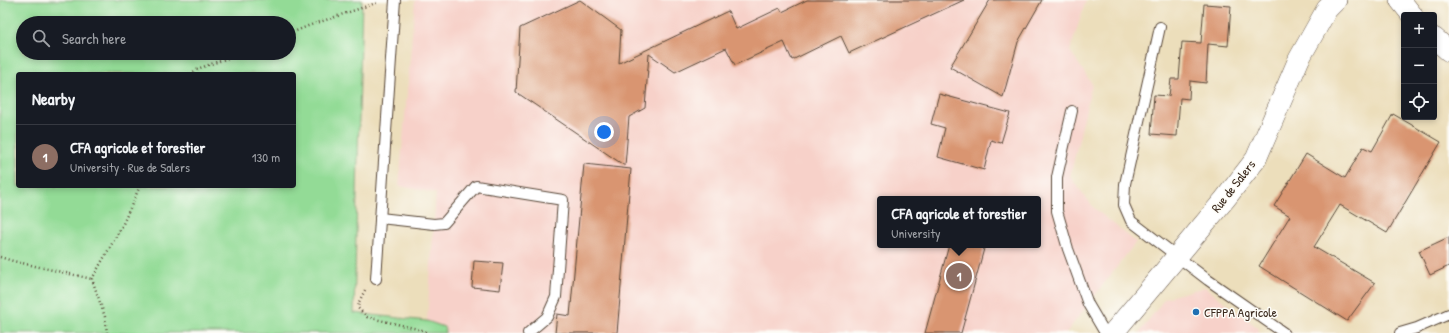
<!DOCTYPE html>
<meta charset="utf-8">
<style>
:root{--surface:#171b24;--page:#242831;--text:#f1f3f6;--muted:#9ea1a6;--line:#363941;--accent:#b45309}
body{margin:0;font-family:"Patrick Hand",sans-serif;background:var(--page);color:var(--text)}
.controls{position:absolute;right:12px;top:12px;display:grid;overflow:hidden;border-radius:4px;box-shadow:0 2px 6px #0003}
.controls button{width:36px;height:36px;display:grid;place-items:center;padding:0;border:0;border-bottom:1px solid var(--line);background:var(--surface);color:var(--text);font:20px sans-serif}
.you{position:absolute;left:604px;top:132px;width:14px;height:14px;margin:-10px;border:3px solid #fff;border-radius:50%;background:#1a73e8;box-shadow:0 0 0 6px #1a73e833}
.badge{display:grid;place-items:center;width:26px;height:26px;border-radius:50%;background:var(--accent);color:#fff;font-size:13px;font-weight:700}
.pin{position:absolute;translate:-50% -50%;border:2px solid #fff;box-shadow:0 1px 4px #0006}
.popup{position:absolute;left:877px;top:196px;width:164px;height:52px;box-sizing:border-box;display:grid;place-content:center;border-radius:4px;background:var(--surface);filter:drop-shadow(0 1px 3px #0005);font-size:13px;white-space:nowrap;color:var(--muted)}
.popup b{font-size:15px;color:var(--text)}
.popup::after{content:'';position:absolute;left:50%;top:100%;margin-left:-8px;border:8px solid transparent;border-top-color:var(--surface)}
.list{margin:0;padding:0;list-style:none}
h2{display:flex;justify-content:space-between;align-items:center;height:52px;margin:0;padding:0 16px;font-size:17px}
h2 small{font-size:13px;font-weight:400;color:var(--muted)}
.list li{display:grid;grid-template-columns:26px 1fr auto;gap:12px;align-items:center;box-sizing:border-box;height:64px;padding:0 16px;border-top:1px solid var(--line)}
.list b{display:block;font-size:15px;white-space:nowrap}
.list p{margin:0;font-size:13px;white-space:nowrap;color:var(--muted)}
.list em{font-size:13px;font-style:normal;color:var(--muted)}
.icon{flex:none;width:22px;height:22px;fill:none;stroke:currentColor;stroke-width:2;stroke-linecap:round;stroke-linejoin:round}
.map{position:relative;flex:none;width:1449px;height:333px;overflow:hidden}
.search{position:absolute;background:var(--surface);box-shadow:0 2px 6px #0003;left:16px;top:16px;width:280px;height:44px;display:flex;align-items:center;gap:10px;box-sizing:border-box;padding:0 14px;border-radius:22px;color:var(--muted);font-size:15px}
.panel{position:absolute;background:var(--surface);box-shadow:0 2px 6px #0003;left:16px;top:72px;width:280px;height:116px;border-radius:4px}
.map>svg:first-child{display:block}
.built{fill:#f7d1c9;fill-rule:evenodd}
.green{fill:#93db96;stroke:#67825a;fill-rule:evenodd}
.building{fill:#d99571}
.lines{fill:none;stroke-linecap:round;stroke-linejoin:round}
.lane-casing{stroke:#564536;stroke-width:12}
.street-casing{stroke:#564536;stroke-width:22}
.path{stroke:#564536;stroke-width:2.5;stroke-dasharray:1 3;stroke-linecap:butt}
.lane{stroke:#fff;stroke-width:10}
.street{stroke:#fff;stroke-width:21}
.poi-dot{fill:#1f6fb2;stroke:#fdfcf7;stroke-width:1.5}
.labels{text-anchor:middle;stroke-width:3;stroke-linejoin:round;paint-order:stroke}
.street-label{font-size:13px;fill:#3b2a1e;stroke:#fdfcf7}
.poi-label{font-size:13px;fill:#3b2a1e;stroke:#fdfcf7;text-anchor:start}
</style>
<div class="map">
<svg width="1449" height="333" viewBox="0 0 1449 333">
<rect width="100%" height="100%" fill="#fdfcf7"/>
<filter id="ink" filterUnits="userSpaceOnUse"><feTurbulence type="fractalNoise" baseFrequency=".025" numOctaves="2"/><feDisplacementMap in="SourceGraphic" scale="8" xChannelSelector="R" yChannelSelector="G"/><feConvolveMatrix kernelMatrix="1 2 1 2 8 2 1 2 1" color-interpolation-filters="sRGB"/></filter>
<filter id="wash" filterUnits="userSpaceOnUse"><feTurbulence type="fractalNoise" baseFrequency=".012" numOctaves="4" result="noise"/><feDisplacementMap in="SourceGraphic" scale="16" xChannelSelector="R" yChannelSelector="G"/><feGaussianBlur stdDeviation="0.9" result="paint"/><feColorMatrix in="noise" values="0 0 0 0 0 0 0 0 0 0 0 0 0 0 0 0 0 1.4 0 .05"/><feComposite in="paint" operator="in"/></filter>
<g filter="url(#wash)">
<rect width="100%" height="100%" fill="#ecdebb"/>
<g class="built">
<path d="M415,0H1086L1070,51L1092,84L1070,177L1095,209L1136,242L1066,333H446L444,326L427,321L436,193L399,186ZM880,199H1038V245H880Z"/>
<path d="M1205,287L1257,327L1260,333H1139L1165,298Z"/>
</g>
<path class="green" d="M0,0H362L354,313L427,321L444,327L446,333H0ZM23,23H289V53H23ZM18,74H294V186H18Z"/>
<g id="blocks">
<g class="building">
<path d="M580,0L621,30L619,63L728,11L736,29L780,8L782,12L807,0H964L849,53L841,36L792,60L784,42L735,65L726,48L675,72L649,54L645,108L629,117L625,166L516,92L520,28Z"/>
<path d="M990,0H1042L1018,42L1003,97L950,67Z"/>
<path d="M1204,4L1231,6L1228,46L1208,44L1206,83L1190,81L1189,99L1180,98L1177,136L1151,134L1154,95L1169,96L1171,79H1179L1182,42L1201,43Z"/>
<path d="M939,94L1010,113L1001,143L991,140L984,170L938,157L945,128L931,124Z"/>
<path d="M1393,114L1441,142L1387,233L1340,205L1314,247L1375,283L1347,321L1259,266L1290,216L1274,206L1306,154L1345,178L1363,147L1372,151Z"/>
<path d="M584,164L631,169L617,333H555L557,314L570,316Z"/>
<path d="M1449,237V266L1430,275L1419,251Z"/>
<path d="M949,245H985L961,333H925Z"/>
<path d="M474,261L503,263L500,290L472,287Z"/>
</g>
</g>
</g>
<g filter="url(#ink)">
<use href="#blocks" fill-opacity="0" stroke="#564536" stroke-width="1"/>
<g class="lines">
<defs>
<g id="lane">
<path d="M1160,27L1125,184L1124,205L1131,221L1208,280L1284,333"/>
<path d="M1072,111L1057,177V211L1068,249L1088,304L1105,333"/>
<path d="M380,218L434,224L444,223L476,186L563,200L556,297L547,317L528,333"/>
<path d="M376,279L395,0"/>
<path d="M1400,333L1417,328L1449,314"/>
</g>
<g id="street">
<path d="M1400,0L1412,15"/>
<path d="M1434,38L1449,51"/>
<path d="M1113,333L1225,199L1256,159L1299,59L1327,9L1336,0"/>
</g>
</defs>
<use href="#lane" class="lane-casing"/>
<use href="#street" class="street-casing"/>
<g class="path">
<path d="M289,34L308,26L379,2"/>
<path d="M190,74L200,68L242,53"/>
<path d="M0,257L13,261L92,279"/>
<path d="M365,290L359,302L358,308L367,317L422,330L428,333"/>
<path d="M107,333L105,317L92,279L122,226L140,186"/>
</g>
<use href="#lane" class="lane"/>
<use href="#street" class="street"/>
</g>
</g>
<circle class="poi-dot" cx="1196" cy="312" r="4"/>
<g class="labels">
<g class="street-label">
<text transform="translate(1233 186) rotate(-52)" y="5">Rue de Salers</text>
</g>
<g class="poi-label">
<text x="1204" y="317">CFPPA Agricole</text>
</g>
</g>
</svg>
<div class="controls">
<button>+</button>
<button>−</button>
<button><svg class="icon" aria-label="locate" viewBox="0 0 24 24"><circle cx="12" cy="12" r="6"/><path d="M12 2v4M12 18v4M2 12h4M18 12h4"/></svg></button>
</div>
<div class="you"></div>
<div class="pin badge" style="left:959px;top:276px;background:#8d6e63">1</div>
<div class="popup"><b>CFA agricole et forestier</b>University</div>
<div class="search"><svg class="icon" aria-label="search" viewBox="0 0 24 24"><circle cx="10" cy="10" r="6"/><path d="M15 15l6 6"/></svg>Search here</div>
<section class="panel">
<h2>Nearby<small></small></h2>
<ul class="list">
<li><span class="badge" style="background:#8d6e63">1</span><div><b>CFA agricole et forestier</b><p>University · Rue de Salers</p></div><em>130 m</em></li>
</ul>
</section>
</div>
